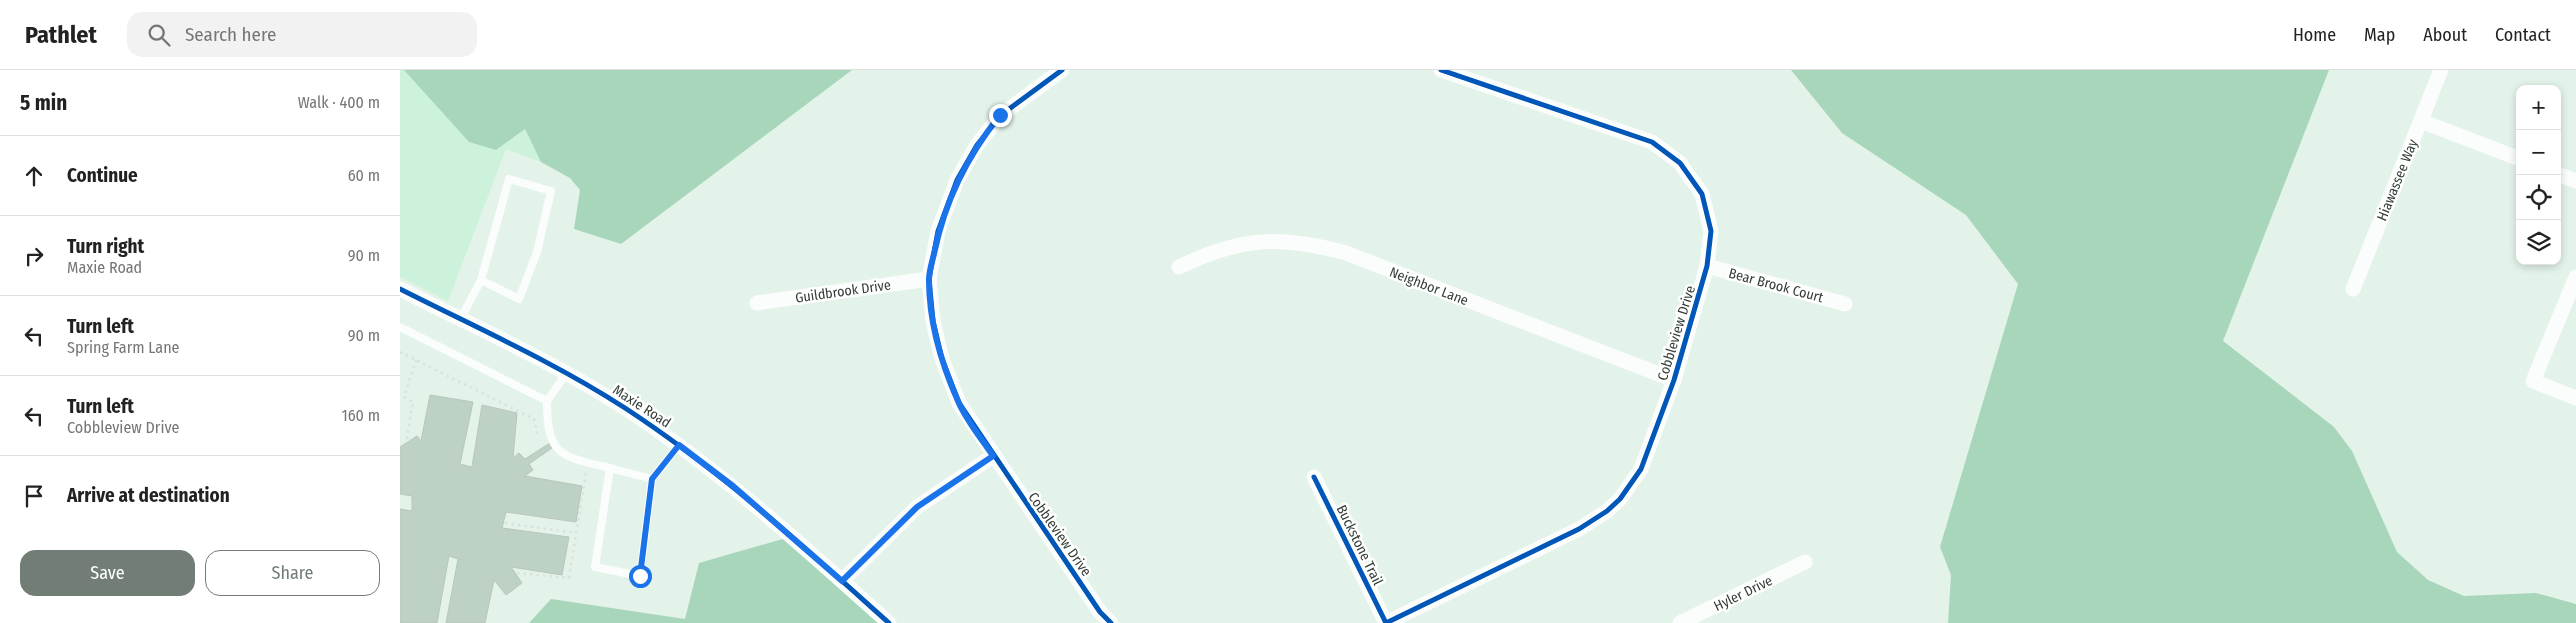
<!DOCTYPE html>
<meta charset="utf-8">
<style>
:root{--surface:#fff;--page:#f2f2f2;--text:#222;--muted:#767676;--line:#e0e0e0;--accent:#717d75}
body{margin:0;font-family:"Fira Sans Condensed",sans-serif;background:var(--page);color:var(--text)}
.controls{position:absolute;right:15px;top:15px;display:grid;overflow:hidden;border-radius:10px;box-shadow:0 2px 8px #0003}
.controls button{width:45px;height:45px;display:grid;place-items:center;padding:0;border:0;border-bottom:1px solid var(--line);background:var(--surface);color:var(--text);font:25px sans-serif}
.stop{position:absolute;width:15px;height:15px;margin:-11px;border:4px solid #1a73e8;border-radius:50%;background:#fff}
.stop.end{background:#1a73e8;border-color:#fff;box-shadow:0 1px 5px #0008}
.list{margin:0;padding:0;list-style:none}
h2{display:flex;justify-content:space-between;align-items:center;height:65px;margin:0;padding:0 20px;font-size:21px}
h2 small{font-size:16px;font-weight:400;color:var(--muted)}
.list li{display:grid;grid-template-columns:32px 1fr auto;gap:15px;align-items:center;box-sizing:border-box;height:80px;padding:0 20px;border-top:1px solid var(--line)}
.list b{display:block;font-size:19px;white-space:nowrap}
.list p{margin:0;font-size:16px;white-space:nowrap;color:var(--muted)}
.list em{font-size:16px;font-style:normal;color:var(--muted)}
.actions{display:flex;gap:10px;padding:15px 20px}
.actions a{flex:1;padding:11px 0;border:1px solid var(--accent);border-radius:15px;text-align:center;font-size:18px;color:var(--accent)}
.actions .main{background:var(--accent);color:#fff}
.icon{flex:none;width:28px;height:28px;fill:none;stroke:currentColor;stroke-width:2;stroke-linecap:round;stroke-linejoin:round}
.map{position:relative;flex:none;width:2176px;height:553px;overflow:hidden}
header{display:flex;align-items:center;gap:30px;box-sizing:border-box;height:70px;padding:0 25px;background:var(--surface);border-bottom:1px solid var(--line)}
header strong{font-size:24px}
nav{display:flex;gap:28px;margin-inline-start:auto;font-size:18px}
.search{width:350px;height:45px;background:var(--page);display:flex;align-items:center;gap:12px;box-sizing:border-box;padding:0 18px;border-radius:15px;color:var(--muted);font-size:19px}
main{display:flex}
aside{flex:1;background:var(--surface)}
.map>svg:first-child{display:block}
.green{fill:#cdf2db}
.forest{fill:#a7d6ba}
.building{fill:#bdd2c5;stroke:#b9c5be}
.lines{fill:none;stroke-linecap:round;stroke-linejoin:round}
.path{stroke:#dce1de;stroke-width:2.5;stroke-dasharray:2.5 4;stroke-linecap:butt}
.lane{stroke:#fbfdfc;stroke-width:8}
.street{stroke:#fbfdfc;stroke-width:15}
.cycleway-casing{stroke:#fff;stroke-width:8}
.cycleway{stroke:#0057b8;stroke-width:5}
.route{stroke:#1a73e8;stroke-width:6}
.labels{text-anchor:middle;stroke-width:5;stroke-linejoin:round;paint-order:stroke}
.street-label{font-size:14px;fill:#333e37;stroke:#fff}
</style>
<header>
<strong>Pathlet</strong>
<div class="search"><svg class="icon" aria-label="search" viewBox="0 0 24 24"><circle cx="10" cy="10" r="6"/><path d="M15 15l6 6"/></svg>Search here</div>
<nav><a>Home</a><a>Map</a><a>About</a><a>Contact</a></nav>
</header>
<main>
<aside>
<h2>5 min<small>Walk · 400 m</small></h2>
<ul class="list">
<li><svg class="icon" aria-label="ahead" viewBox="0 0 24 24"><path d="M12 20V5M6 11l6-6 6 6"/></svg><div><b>Continue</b></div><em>60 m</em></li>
<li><svg class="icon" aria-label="right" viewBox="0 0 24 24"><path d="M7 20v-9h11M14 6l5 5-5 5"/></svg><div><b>Turn right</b><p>Maxie Road</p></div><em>90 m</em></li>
<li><svg class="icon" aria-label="left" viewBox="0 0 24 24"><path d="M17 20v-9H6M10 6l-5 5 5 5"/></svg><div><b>Turn left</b><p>Spring Farm Lane</p></div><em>90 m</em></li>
<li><svg class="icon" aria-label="left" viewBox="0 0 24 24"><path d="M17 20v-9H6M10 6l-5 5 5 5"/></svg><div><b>Turn left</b><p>Cobbleview Drive</p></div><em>160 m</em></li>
<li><svg class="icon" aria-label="arrive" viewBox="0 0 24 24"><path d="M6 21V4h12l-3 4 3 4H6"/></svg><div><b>Arrive at destination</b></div></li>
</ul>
<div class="actions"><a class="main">Save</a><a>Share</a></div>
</aside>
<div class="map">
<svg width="2176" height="553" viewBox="0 0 2176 553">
<rect width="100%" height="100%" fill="#e3f3e9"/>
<path class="green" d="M0,0H4L69,72L96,80L125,59L141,92L106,79L48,231L0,207Z"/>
<g class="forest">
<path d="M4,0H452L221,174L174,159L180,120L170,108L141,92L125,59L96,80L69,72Z"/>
<path d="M1391,0H1929L1823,271L1934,357L1952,381L1997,482L2028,510L2064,526L2136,523L2176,534V553H1548L1551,505L1540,477L1618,214L1566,145L1442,63Z"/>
<path d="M393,466L489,553H129L151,529L285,549L299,493Z"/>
</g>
<path class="building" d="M30,325L73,332L60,394L72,397L82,335L117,343L113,388L119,383L125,389L150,373L152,378L129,394L133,400L125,406L182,416L176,452L106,442L102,458L169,467L162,505L111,497L122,513L106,525L94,510L85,553H46L58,489L49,486L37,553H0V439L12,441V426L0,424V377L17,366L21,371Z"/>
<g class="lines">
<g class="path">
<path d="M0,282L134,349L138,367"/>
<path d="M7,369L13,332L4,327L16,290"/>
<path d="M105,453L176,463"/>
<path d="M117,503L169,508L186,403"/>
</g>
<g class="lane">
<path d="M60,250L81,210L109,109L151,121L137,182L119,229L81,210"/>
<path d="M0,257L147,331C147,386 160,386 210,398L195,497L240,506L252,409L279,375"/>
<path d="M147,331L166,304"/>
<path d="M210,398L252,409"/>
</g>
<g class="street">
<path d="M662,0L601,45L577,75L557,110L538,161L529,209L533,251L542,289L559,333L700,542L711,553"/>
<path d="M2021,51L2120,89"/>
<path d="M2157,104L2176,111"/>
<path d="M1307,196L1445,234"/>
<path d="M779,197C841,167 880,165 946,183L1274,310"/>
<path d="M2176,207L2133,311L2176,328"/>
<path d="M0,219C75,257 154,292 225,338C320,400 404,477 489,553"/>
<path d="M1953,219L2041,0"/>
<path d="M357,233L529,209"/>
<path d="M914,407L986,553L1179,459L1207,441L1220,429L1241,399L1274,310L1307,196L1311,161L1302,124L1280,93L1252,72L1041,0"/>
<path d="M442,511L517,437L593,386"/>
<path d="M1280,553L1405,492"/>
</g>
<defs>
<g id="cycleway">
<path d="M662,0L601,45L577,75L557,110L538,161L529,209L533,251L542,289L559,333L700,542L711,553"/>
<path d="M0,219C75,257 154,292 225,338C320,400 404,477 489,553"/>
<path d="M914,407L986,553L1179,459L1207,441L1220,429L1241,399L1274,310L1307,196L1311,161L1302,124L1280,93L1252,72L1041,0"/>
</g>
</defs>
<use href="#cycleway" class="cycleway-casing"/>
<use href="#cycleway" class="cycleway"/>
</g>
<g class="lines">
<path class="route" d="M240,506L252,409L279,375L333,416L442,511L517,437L593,386C581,368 566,350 558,331C541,293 529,251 529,210C529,201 532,192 534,184C545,130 567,87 600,45"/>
</g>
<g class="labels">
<g class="street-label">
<text transform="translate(1997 110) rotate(-68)" y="5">Hiawassee Way</text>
<text transform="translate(1376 215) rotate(15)" y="5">Bear Brook Court</text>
<text transform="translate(1029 216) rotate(21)" y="5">Neighbor Lane</text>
<text transform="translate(443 221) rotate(-8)" y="5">Guildbrook Drive</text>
<text transform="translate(1276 263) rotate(-73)" y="5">Cobbleview Drive</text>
<text transform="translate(242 336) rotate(33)" y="5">Maxie Road</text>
<text transform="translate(660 464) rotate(55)" y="5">Cobbleview Drive</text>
<text transform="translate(960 475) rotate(64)" y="5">Buckstone Trail</text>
<text transform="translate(1343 523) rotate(-26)" y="5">Hyler Drive</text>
</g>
</g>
</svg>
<div class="controls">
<button>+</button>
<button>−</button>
<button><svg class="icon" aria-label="locate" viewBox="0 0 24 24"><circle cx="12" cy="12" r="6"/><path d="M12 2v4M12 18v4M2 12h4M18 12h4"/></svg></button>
<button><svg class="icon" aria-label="layers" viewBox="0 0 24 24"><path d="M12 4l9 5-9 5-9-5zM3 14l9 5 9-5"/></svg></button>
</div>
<div class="stop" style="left:240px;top:506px"></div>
<div class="stop end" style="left:600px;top:45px"></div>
</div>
</main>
